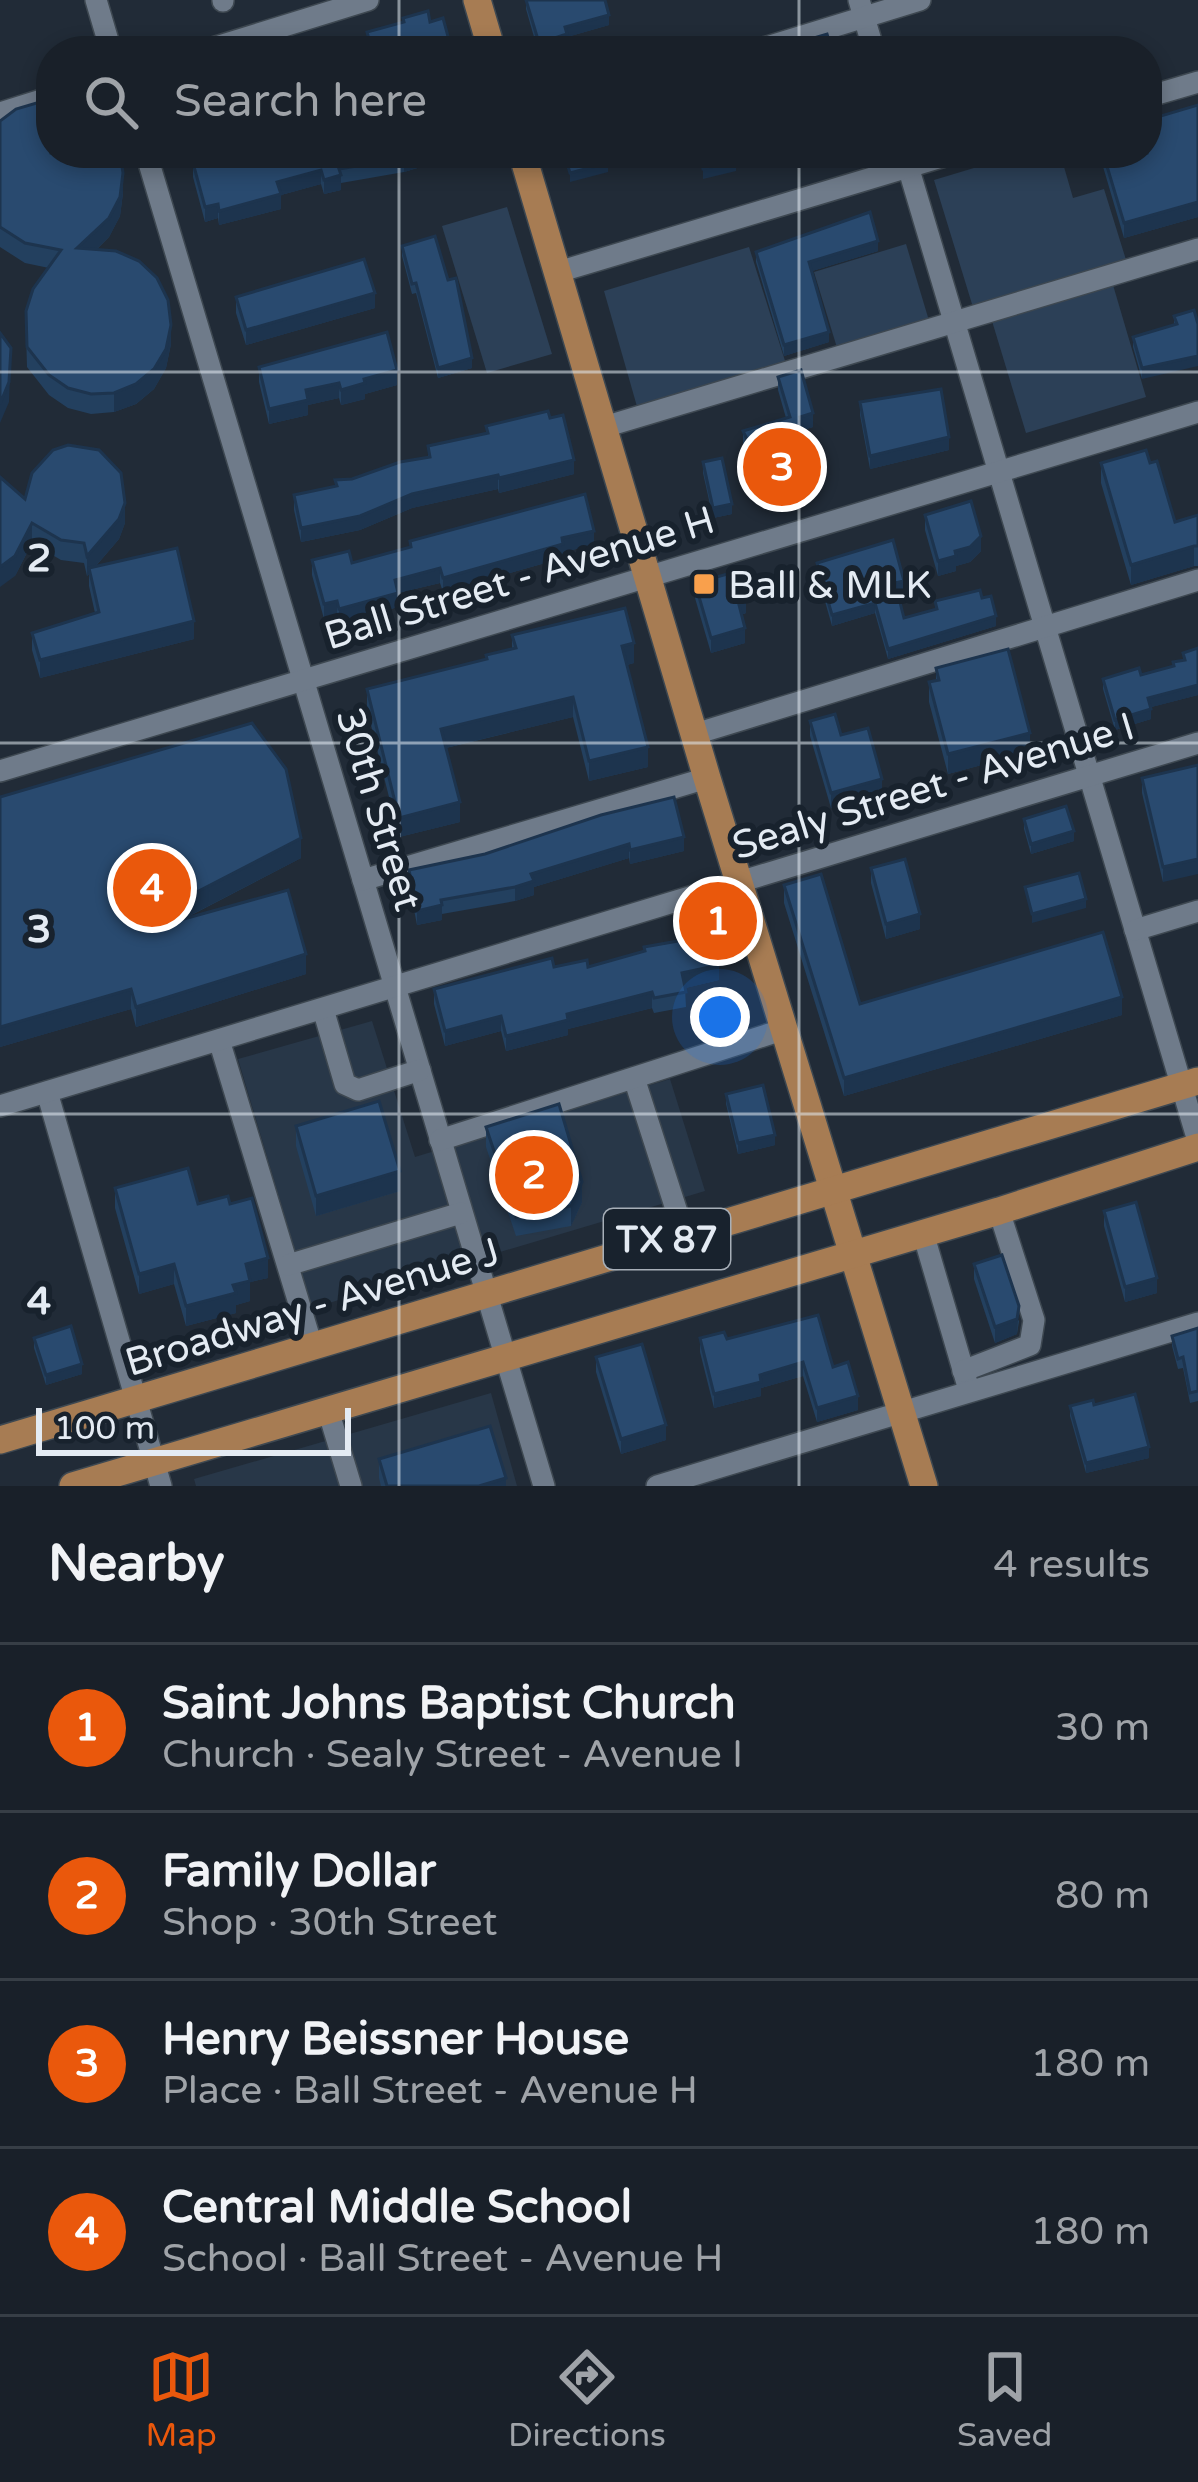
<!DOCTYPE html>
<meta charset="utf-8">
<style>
:root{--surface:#192029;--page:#222831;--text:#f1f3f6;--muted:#9fa3a8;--line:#373e46;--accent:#ea580c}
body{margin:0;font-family:"Varela Round",sans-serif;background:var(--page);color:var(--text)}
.scale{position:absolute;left:36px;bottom:30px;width:315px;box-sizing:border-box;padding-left:12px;border:6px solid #e4ebf3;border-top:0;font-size:33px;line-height:42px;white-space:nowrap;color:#e4ebf3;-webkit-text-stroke:9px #18222d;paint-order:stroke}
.you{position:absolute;left:720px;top:1017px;width:42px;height:42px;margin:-30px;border:9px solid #fff;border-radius:50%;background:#1a73e8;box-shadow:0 0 0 18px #1a73e833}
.badge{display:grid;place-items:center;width:78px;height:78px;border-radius:50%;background:var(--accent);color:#fff;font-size:39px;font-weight:700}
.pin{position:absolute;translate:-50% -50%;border:6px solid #fff;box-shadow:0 3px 12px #0006}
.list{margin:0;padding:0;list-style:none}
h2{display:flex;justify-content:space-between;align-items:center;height:156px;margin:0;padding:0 48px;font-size:51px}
h2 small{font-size:39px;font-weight:400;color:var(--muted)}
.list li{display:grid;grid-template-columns:78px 1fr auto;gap:36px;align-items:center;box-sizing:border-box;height:168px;padding:0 48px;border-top:3px solid var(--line)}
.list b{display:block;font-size:45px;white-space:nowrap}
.list p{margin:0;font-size:39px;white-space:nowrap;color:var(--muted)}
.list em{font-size:39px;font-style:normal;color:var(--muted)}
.icon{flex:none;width:66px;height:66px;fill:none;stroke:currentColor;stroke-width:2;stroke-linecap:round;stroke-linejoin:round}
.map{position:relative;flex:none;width:1198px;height:1486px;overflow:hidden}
.search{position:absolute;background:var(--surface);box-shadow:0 6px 18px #0003;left:36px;right:36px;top:36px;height:132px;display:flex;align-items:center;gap:30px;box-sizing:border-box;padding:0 42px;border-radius:48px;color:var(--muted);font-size:45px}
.sheet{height:828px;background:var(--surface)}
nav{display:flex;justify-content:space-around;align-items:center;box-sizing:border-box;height:168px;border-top:3px solid var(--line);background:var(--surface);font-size:33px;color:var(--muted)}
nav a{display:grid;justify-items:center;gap:6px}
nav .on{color:var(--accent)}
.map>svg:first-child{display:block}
.built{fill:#283748}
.green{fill:#2c4057}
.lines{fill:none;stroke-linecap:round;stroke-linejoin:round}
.minor-casing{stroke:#3e4851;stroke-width:24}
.major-casing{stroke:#3e4851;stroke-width:30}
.minor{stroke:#6f7b8a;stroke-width:21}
.major{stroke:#a77c53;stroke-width:27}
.wall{fill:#23405f}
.shaded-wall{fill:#1d344e}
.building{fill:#294a6f;stroke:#1d344e;stroke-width:3}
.grid{fill:none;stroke:#e4ebf3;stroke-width:3;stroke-opacity:0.55}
.poi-dot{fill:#f9a04c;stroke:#18222d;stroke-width:4.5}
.labels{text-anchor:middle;stroke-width:12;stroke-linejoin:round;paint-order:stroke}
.shield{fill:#18222d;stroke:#a7afb8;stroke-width:3}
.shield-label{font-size:36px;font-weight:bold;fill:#e4ebf3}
.street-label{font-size:39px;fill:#e4ebf3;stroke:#18222d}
.poi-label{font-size:39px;fill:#e4ebf3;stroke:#18222d;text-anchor:start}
.grid-label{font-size:39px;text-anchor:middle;font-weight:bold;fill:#e4ebf3;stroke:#18222d;stroke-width:12;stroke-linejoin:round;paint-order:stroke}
</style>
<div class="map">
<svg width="1198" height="1486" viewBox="0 0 1198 1486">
<rect width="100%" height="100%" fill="#212b37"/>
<g class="built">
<path d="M372,1021L415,1157L670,1079L705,1191L312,1308L238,1059Z"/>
<path d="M491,1393L517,1486H196L194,1479Z"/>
</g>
<g class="green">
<path d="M1024,153H1060L1073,198L1104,189L1127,263L978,307L972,304L934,180Z"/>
<path d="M507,207L552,354L487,373L442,226Z"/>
<path d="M906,244L930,324L838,351L814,272Z"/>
<path d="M749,247L786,364L638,410L604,291Z"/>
<path d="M1113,285L1146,397L1026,433L992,321Z"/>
</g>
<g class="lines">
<defs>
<g id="minor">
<path d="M96,0L111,51"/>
<path d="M223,0V1"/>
<path d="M859,0L874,51"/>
<path d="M203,51L368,0"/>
<path d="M754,51L920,0"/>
<path d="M1147,97L1198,82"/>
<path d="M0,113L51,97"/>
<path d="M146,153L544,1486"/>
<path d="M904,153L1198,1141"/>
<path d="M558,272L955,153"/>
<path d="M604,427L1198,249"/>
<path d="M695,734L1198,580"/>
<path d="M0,771L1198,412"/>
<path d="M363,880L707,778"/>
<path d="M1135,930L1198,911"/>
<path d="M323,1009L345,1084L358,1090L420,1070"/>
<path d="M219,1040L312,1346"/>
<path d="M634,1078L684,1234"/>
<path d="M47,1092L161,1486"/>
<path d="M0,1106L1198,743"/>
<path d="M440,1140L785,1029"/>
<path d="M923,1233L967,1383"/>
<path d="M288,1265L461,1213"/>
<path d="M963,1371L1030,1345L1034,1320L999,1211"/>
<path d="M328,1410L351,1486"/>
<path d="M657,1486L1198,1323"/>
</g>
<g id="major">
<path d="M477,0L492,51"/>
<path d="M522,153L707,778L924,1486"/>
<path d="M0,1440L1198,1081"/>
<path d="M73,1486L999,1211L1198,1147"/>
</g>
</defs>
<use href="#minor" class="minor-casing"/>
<use href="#major" class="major-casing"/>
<use href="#minor" class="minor"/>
<use href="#major" class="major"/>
</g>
<g class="wall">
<path d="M526,0L609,25L567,37V44L545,51H538L526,9Z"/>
<path d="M1198,105V217L1124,238L1099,153H1147Z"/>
<path d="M0,121L123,193L120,216L109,237L96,250L171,344L166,368L154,389L136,404L114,412L91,414L68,408L49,395L27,367L26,331L49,268L25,263L0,247Z"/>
<path d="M444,153V160L404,172L341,183V190L324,194L321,184L281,195V209L219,225L218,218L205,222L193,177V163L233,165Z"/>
<path d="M402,246L448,280L472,368L438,378L416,293L412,294L402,256Z"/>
<path d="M878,251L812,271L829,342L784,356L756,262V252Z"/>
<path d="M236,297L375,308L246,345L236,313Z"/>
<path d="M1194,310L1142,379L1133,347V337L1174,325V316Z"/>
<path d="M259,367L397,385L365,394V399L341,405L339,398L308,405V415L269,424L259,382Z"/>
<path d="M778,377L813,427L803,430L811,473L780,483L779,488L766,492L743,445V431L786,418L778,390Z"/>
<path d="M860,402L949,450L870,469L860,415Z"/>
<path d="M550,418L574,474L499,493L498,489L412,508L360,530L301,542L294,510V495L335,486V480L352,479L428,457V446L486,433V426Z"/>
<path d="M703,462L732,514L713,518L703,473Z"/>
<path d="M1101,463H1150L1175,522L1198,515V566H1194L1131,585L1101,483Z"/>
<path d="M25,499L125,523L119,539L95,567L194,639L40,678L32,650V633L95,613L89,586V574L87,576L84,563L61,560L32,543L15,576Z"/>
<path d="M925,515L981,551L970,562L956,566V571L938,576L925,530Z"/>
<path d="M410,541L594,545L563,552V558L443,592L440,583L398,593V607L339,623L337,615L324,619L312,575V560L352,563L410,548Z"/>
<path d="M817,563L904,591L898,593L904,618L935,610V601L982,598L996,626L888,659L875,613L832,626L817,573Z"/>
<path d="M695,583L746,613L741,615L745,643L711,653L695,598Z"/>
<path d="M512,635L634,663L627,665L648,767L589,781L573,717L446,748L460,822L399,837L367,709V689L486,660L512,648Z"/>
<path d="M1198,648V695L1151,707V719L1115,730L1103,689V679L1141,675L1173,666L1183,660V653Z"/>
<path d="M936,668L1030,752L948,774L929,702V682L936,680Z"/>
<path d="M810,721L841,735L882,794L831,808L810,736Z"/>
<path d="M1198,765L1163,882L1142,793V778Z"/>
<path d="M0,797L301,858L182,920L306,974L136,1027L131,1009L0,1047Z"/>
<path d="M601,815L684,851L630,864L629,858L534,887V895L515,901L442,914V920L417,925L409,884V870L485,854Z"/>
<path d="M1024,819L1074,841L1031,854L1024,829Z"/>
<path d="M871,868L920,929L886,939L871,883Z"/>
<path d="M784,885L860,1004L1122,1015L844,1096L784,903Z"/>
<path d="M690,919L722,961L718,962L719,980L685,988L686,1007L654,1013L652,1008L568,1029V1035L506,1051L501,1031L445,1046L434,1004V989L554,967H588L691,939Z"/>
<path d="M726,1094L775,1145L738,1154L726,1104Z"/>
<path d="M296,1126L400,1191L316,1216L296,1146Z"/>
<path d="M486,1127L582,1202L571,1226L516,1236L486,1147Z"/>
<path d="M115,1188L198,1204H230L268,1278L250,1282V1301L236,1305V1313L186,1326L174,1284L139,1294L115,1208Z"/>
<path d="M1104,1211L1157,1293L1125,1302L1104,1226Z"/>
<path d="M974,1264L1019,1321L1017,1334L995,1343L974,1279Z"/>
<path d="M1198,1328V1401L1190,1403L1183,1368L1178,1369L1172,1346V1336Z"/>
<path d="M34,1338L82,1374L46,1385L34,1348Z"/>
<path d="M700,1338L727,1339L833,1367L858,1410L817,1422L803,1376L761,1388V1396L714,1408L700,1352Z"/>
<path d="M596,1357L666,1440L621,1454L596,1372Z"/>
<path d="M1070,1406L1149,1458L1086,1473L1070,1416Z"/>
<path d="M379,1459L506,1486H381L379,1478Z"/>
</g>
<g class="shaded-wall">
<path d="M609,15V25L567,37V44L539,51V43L565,27Z"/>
<path d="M420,153H444V160L404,172V158Z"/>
<path d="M805,153H849L805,165Z"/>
<path d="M736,161V171L703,179V169Z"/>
<path d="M608,163V172L570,182V173Z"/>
<path d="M321,170V184L281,195V209L219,225V211L277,182Z"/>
<path d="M123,173V193L120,216L109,237L77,268V248Z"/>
<path d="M341,175V190L324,194V180Z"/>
<path d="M1198,202V217L1124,238V223Z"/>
<path d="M218,204V218L205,222V207Z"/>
<path d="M878,241V251L809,272V262Z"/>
<path d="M375,293V308L246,345V330Z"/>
<path d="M171,325V344L166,368L154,389L136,404L114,412V393Z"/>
<path d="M829,332V342L784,356V345Z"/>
<path d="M11,348L9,402L0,423V404Z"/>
<path d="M1198,356V366L1142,379V368Z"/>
<path d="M472,358V368L438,378V368Z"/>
<path d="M397,370V385L365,394V399L341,405V390L364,379Z"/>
<path d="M339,383V398L308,405V415L269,424V409L306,390Z"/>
<path d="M813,413V427L800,431V417Z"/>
<path d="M949,437V450L870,469V456Z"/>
<path d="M574,460V474L499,493V478Z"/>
<path d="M811,460V473L780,483L779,488L766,492V479L780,469Z"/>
<path d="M498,475V489L412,508L360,530L301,542V528L412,494Z"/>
<path d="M125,503V523L119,539L87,576V556Z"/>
<path d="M732,504V514L713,518V508Z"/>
<path d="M32,523V543L15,576L0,587V567Z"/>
<path d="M594,531V545L563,552V558L443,592V578L562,538Z"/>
<path d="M981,536V551L970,562L956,566V571L938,576V561Z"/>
<path d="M1194,546V566L1131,585V565Z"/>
<path d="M440,568V583L398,593V607L339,623V609L395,580Z"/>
<path d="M904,581V591L895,593V583Z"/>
<path d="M746,598V613L738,616V601Z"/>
<path d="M337,601V615L324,619V604Z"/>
<path d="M875,603V613L832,626V615Z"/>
<path d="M996,616V626L888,659V649Z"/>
<path d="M194,621V639L40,678V660Z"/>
<path d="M745,628V643L711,653V638Z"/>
<path d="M634,643V663L622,666V646Z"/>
<path d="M1198,685V695L1148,708V698Z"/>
<path d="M573,697V717L441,749V729Z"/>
<path d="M1151,709V719L1115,730V720Z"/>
<path d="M1030,733V752L948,774V754Z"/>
<path d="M648,747V767L589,781V761Z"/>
<path d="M882,779V794L831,808V793Z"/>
<path d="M460,802V822L399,837V818Z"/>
<path d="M1074,831V841L1031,854V844Z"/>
<path d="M684,837V851L630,864V850Z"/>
<path d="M301,838V858L137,943V923Z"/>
<path d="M629,844V858L534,887V895L515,901V887L531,874Z"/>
<path d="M1198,859V874L1163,882V867Z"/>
<path d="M1086,899V908L1032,923V914Z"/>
<path d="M442,905V920L417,925V911Z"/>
<path d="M920,914V929L886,939V924Z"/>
<path d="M722,946V961L715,963V948Z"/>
<path d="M306,954V974L136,1027V1007Z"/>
<path d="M719,965V980L682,989V973Z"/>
<path d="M131,989V1009L0,1047V1027Z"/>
<path d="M652,992V1008L568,1029V1035L506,1051V1036L567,1014Z"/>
<path d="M1122,997V1015L844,1096V1078Z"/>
<path d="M501,1016V1031L445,1046V1031Z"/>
<path d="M775,1135V1145L738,1154V1143Z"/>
<path d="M400,1171V1191L316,1216V1196Z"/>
<path d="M582,1182V1202L571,1226V1206Z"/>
<path d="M268,1258V1278L250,1282V1301L236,1305V1313L186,1326V1306L233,1285L246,1264Z"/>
<path d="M174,1264V1284L139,1294V1274Z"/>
<path d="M1157,1278V1293L1125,1302V1287Z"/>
<path d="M1019,1306L1017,1334L995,1343V1327Z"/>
<path d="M803,1362V1376L761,1388V1396L714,1408V1394L760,1375Z"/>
<path d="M82,1364V1374L46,1385V1375Z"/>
<path d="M858,1396V1410L817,1422V1408Z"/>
<path d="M666,1425V1440L621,1454V1439Z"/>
<path d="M1149,1447V1458L1086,1473V1463Z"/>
<path d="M506,1478V1486H479Z"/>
</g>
<g class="building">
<path d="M526,0H605L609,15L565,27L567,34L539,43Z"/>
<path d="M428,11L430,22L443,18L452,51H340L370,43L367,32L404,22L403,18Z"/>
<path d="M827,34L832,51H792L790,45Z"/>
<path d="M324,44L326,51H308V49Z"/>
<path d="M40,102H51V153H120L123,173L120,197L109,218L77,248L116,251L139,261L157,278L168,300L171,325L166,349L154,369L136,384L114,393L91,394L68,388L49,375L27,347L26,311L33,289L61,250L25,243L0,227V121L16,109Z"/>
<path d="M1198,105V202L1124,223L1103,153H1147V120Z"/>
<path d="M230,153L233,165L278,153H420L404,158L339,169L341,175L324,180L321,170L277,182L281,194L219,211L218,204L205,207L193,163Z"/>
<path d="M564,153H605L608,163L570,173Z"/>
<path d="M699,153H734L736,161L703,169Z"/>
<path d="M870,212L878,241L809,262L829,332L784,345L756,252Z"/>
<path d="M435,236L448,280L456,278L472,358L438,368L416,283L412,284L402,246Z"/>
<path d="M364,259L375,293L246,330L236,297Z"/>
<path d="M1194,310L1198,324V356L1142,368L1133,337L1177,324L1174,316Z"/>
<path d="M387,332L397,370L364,379L365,383L341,390L339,383L306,390L308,400L269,409L259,367Z"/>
<path d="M0,333L11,348L9,382L0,404Z"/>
<path d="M801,370L813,413L800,417L811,460L780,469L779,474L766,479L743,431L790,417L778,377Z"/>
<path d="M941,389L949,437L870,456L860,402Z"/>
<path d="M548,411L550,418L563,415L574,460L499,478L498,475L412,494L360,516L301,528L294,495L337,486L335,480L352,479L400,462L430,457L428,446L488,433L486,426Z"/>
<path d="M68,445L99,450L121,473L125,503L119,519L87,556L84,543L61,540L32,523L15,556L0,567V477L25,499L32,473L53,450Z"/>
<path d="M1146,450L1150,463L1157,461L1175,522L1198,515V546H1194L1131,565L1101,463Z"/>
<path d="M722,458L732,504L713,508L703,462Z"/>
<path d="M585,494L594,531L562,538L563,544L443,578L440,568L395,580L398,593L339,609L337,601L324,604L312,560L349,551L352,563L411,547L410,541Z"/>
<path d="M971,501L981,536L970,547L955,551L956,556L938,561L925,515Z"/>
<path d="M893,540L904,581L895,583L904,618L937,609L935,601L980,590L982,598L991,596L996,616L888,649L875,603L832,615L817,563Z"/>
<path d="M177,548L194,621L40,660L32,633L99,612L89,568Z"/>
<path d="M738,571L746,598L738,601L745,628L711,638L695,583Z"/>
<path d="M625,608L634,643L622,646L648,747L589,761L573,697L441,729L460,802L399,818L367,689L487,659L486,655L516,648L512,635Z"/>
<path d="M1198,648V685L1148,698L1151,709L1115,720L1103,679L1139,668L1141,675L1174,666L1173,662L1185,660L1183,653Z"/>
<path d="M1008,649L1030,733L948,754L929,682L939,680L936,668Z"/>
<path d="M835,714L841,735L868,728L882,779L831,793L810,721Z"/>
<path d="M252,723L286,769L301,838L137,923L141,931L288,890L306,954L136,1007L131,989L0,1027V797Z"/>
<path d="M1198,765V859L1163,867L1142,778Z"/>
<path d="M674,797L684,837L630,850L629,844L531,874L534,881L515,887L441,900L442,905L417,911L409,870L485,854L601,815Z"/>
<path d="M1066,806L1074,831L1031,844L1024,819Z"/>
<path d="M905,859L920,914L886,924L871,868Z"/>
<path d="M1079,873L1086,899L1032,914L1025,887Z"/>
<path d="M821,874L860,1004L1103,932L1122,997L844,1078L784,885Z"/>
<path d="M714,913L722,946L715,948L719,965L682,973L686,992L654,998L652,992L567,1014L568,1020L506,1036L501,1016L445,1031L434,989L552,958L554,967L587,960L588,967L645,951L644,947L695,938L690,919Z"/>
<path d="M763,1085L775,1135L738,1143L726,1094Z"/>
<path d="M379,1101L400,1171L316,1196L296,1126Z"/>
<path d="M559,1104L582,1182L571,1206L516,1217L486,1127Z"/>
<path d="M188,1168L198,1204L228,1196L230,1204L252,1198L268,1258L246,1264L250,1281L233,1285L236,1293L186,1306L174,1264L139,1274L115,1188Z"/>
<path d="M1136,1202L1157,1278L1125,1287L1104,1211Z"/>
<path d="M1002,1255L1019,1306L1017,1319L995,1327L974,1264Z"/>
<path d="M818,1315L833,1367L848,1362L858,1396L817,1408L803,1362L760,1375L761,1382L714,1394L700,1338L724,1332L727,1339Z"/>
<path d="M71,1326L82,1364L46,1375L34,1338Z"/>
<path d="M1198,1328V1391L1190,1393L1183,1357L1178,1359L1172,1336Z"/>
<path d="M642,1344L666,1425L621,1439L596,1357Z"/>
<path d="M1135,1394L1149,1447L1086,1463L1070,1406L1093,1400L1094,1405Z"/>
<path d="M490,1426L506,1478L479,1486H387L379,1459Z"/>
</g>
<path class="grid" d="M399,0V51M799,0V51M399,153V1486M799,153V1486M0,372H1198M0,743H1198M0,1114H1198"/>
<rect class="poi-dot" x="692" y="572" width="24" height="24" rx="6"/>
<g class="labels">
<rect class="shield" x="604" y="1209" width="126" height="60" rx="9"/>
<g class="shield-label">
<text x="667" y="1252">TX 87</text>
</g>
<g class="street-label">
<text transform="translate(519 577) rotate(-17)" y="14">Ball Street - Avenue H</text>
<text transform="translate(933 785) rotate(-17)" y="14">Sealy Street - Avenue I</text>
<text transform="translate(380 809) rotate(73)" y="14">30th Street</text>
<text transform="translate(312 1306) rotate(-17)" y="14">Broadway - Avenue J</text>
</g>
<g class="poi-label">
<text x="728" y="598">Ball &amp; MLK</text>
</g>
</g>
<g class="grid-label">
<text x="39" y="571">2</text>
<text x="39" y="942">3</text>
<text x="39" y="1314">4</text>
</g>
</svg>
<div class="scale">100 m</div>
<div class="you"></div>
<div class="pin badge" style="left:718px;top:921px">1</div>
<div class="pin badge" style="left:534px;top:1175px">2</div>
<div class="pin badge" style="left:782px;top:467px">3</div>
<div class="pin badge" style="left:152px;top:888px">4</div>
<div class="search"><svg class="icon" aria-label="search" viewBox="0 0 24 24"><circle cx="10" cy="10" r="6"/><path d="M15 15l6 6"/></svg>Search here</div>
</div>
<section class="sheet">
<h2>Nearby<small>4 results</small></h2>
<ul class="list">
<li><span class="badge">1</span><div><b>Saint Johns Baptist Church</b><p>Church · Sealy Street - Avenue I</p></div><em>30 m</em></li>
<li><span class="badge">2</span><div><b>Family Dollar</b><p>Shop · 30th Street</p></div><em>80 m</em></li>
<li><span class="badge">3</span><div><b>Henry Beissner House</b><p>Place · Ball Street - Avenue H</p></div><em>180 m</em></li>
<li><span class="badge">4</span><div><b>Central Middle School</b><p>School · Ball Street - Avenue H</p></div><em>180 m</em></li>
</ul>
</section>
<nav>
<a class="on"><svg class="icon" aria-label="map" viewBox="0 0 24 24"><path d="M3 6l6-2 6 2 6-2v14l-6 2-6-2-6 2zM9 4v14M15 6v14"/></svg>Map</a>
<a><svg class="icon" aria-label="directions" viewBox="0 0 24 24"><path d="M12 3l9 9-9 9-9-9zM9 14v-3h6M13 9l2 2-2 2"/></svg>Directions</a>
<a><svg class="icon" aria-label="saved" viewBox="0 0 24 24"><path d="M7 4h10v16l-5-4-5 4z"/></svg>Saved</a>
</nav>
